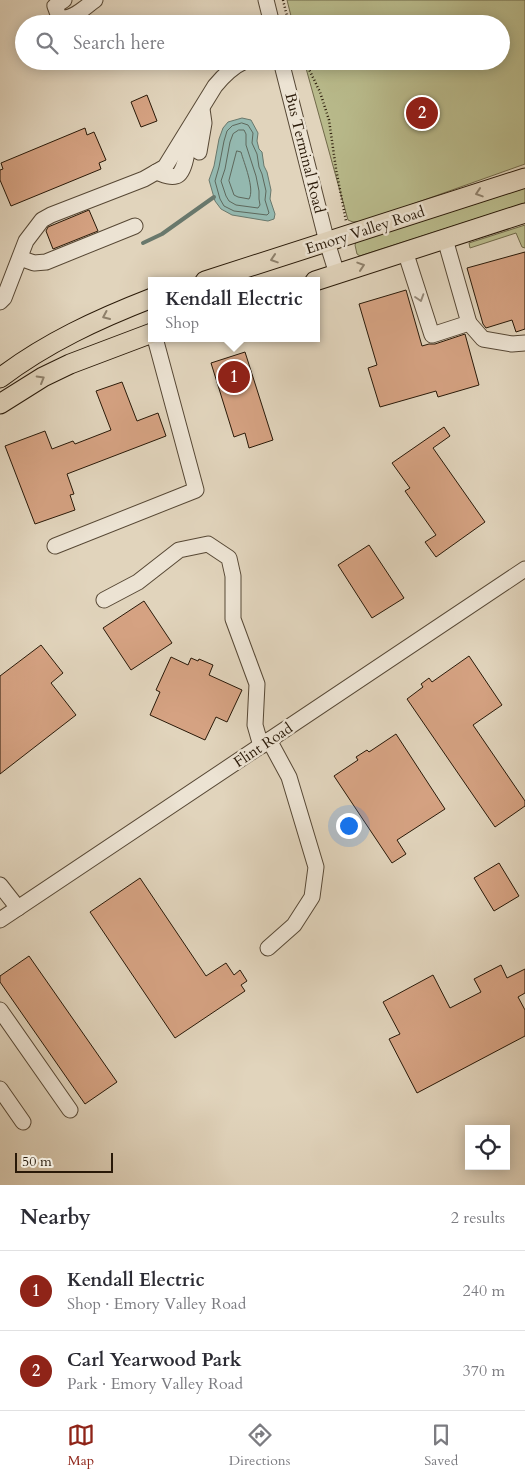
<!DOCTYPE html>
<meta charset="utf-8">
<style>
:root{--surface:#fff;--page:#f2f2f3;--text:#2b2b33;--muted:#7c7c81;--line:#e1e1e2;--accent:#8f2418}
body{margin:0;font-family:Cardo,serif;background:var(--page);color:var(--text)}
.controls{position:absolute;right:15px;bottom:15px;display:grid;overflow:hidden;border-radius:0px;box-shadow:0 2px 12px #0003}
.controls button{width:45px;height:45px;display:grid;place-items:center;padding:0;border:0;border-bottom:1px solid var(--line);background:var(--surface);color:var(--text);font:25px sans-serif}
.scale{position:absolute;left:15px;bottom:12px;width:98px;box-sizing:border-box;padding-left:5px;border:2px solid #291908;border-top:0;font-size:14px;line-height:18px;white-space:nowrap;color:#291908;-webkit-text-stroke:4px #ece3d3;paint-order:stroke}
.you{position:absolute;left:348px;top:825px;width:18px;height:18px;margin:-12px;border:4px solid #fff;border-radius:50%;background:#1a73e8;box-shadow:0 0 0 8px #1a73e833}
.badge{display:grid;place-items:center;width:32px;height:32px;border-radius:50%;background:var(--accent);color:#fff;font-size:16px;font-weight:700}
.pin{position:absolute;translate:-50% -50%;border:2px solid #fff;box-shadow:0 1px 5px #0006}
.popup{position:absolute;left:148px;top:277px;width:172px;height:65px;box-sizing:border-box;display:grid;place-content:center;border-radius:0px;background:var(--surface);filter:drop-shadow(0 1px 4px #0005);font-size:16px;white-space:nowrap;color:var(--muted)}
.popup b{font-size:19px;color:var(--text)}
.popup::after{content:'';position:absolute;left:50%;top:100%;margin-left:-10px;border:10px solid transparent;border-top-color:var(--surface)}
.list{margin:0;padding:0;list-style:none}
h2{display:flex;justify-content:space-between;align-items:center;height:65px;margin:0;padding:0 20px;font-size:21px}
h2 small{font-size:16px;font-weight:400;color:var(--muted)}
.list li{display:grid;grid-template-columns:32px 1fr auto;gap:15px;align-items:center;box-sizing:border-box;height:80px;padding:0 20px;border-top:1px solid var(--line)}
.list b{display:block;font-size:19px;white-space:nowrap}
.list p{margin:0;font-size:16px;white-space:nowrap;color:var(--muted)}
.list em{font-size:16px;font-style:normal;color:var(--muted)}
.icon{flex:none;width:28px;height:28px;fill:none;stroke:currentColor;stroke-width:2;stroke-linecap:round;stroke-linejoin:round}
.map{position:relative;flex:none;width:525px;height:1185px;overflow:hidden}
.search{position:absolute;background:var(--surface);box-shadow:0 2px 12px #0003;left:15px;right:15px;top:15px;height:55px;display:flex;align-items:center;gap:12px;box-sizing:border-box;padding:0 18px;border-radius:28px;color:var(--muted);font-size:19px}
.sheet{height:225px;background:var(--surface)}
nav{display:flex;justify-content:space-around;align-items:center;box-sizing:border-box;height:70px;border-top:1px solid var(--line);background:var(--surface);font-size:14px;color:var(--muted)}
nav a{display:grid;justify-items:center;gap:2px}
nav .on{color:var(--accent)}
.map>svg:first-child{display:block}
.green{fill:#b9bb8c;stroke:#716a4a}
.water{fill:#94b8af;stroke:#69786c}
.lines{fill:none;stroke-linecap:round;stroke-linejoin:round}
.shore{stroke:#5e685c;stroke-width:1}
.stream{stroke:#69786c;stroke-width:4}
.building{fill:#d5a282;stroke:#291908}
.minor-casing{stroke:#574835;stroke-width:17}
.major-casing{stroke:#291908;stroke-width:21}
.path{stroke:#291908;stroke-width:2.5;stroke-dasharray:1 2.5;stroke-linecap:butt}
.minor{stroke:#ece3d3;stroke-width:15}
.major{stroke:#e1d4bc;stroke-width:19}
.oneway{stroke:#8e806b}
.oneway2{stroke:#948878}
.labels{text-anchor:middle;stroke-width:5;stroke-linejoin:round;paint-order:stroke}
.street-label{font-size:15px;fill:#291908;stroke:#ece3d3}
</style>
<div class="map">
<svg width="525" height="1185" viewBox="0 0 525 1185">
<rect width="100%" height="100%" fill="#e1d4bc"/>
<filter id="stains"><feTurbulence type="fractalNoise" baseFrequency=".004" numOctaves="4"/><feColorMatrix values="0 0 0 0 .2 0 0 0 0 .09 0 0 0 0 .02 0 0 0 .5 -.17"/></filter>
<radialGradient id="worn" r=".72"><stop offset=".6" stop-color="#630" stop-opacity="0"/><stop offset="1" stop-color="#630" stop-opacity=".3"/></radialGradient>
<g class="green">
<path d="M287,0H525V164L365,221L353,222L348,220L304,61H501V24H293Z"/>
<path d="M525,188V203L366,254L360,256L357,254L355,245L356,242Z"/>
<path d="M525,225V248L522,247L516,233L470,248L469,243Z"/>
</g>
<path class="water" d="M242,118L251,120L258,133L257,141L259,149L262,152L264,166L267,172L271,190L270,199L275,214L274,219L268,221L232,215L221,209L215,201L209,180L214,166L219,139L223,128L228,122Z"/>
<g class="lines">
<g class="shore">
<path d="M242,123L248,125L253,133L252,143L257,154L259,167L262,174L266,191L265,200L269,213L267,215L234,211L224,206L220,199L215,181L219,167L224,141L227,131L232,126Z"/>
<path d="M239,130H244L246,134V145L256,176L259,191V199L260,205L258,208L236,205L229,201L226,196L221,181L225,169L230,142L233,134Z"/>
<path d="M237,151L241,152C244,163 255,189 249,199L238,197L234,195L229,181Z"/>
</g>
<path class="stream" d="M143,243L162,234L214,197"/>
</g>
<g class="building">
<path d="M147,95L157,121L141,127L131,102Z"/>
<path d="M85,128L87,135L94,132L106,160L99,163L101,169L11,206L0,180V170L3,169L1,163Z"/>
<path d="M89,210L98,231L53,249L46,231L48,227Z"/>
<path d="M525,252V329L516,332L512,320L486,328L483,324L467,268Z"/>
<path d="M406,290L422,346L429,344H435L465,334L479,385L438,397L436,391L380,407L368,368L377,365L359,304Z"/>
<path d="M245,352L273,440L249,448L245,433L234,437L211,363Z"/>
<path d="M122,382L137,421L158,413L166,436L67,474L74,494L70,495L75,510L35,524L5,446L45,431L52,449L73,441L75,444L111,430L96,391Z"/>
<path d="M444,427L450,436L433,448L485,522L436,557L425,542L436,535L405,491L410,488L392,463Z"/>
<path d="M369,545L404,598L372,618L338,565Z"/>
<path d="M144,601L172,643L131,670L103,628Z"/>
<path d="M41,645L63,673L51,683L76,715L0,774V676Z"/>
<path d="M469,656L502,705L473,725L525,801V806L495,827L407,699L423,687L421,684L429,678L432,682Z"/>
<path d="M171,657L188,665L191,658L198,661L199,659L213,665L209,675L242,690L227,722L216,717L205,740L150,715L160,692L156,690Z"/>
<path d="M396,734L445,809L397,840L406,854L392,863L334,776L358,760L356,757L367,750L369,752Z"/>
<path d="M499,863L519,896L494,911L474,878Z"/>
<path d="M140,878L206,976L226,963L234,975L240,970L247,981L241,985L245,991L175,1038L90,912Z"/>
<path d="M29,956L117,1082L85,1104L0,982V976Z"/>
<path d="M501,965L507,978L525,969V993L518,997L525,1010V1036L417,1093L389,1039L400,1034L383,1002L433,975L450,1008L481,992L474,979Z"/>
</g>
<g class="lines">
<defs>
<g id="minor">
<path d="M64,0L55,6L59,17C71,22 85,7 95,0"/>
<path d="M266,0L272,24"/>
<path d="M281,61L327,242L337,274"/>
<path d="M199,152L204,123L202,109"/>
<path d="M156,172C162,174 170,178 176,176C186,174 188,143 190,134"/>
<path d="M405,251L432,335L469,323L445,239"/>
<path d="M20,258L34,263L46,262L135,226"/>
<path d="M0,302L4,298L26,241L42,220L51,215L144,179L165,167L215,86C224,75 232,67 245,61"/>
<path d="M469,323L483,339L512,344L525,343"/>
<path d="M55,546L196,490L155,338"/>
<path d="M104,600L138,582L179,550L208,544L229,558L233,576V619L257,684L255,725L261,746"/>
<path d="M0,885L18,908"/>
<path d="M0,920L525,569"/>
<path d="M268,948L294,925L312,897L316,867L289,777L269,740"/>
<path d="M0,1010L70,1110"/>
<path d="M0,1089L23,1122"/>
</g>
<g id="major">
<path d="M205,281L525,178"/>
<path d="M315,281L525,213"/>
<path d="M0,378C46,343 98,319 152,298"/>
<path d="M0,404L43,377L70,364L152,333"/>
</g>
</defs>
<use href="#minor" class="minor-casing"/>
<use href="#major" class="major-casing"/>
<g class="path">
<path d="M283,0L289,24"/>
<path d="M305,61L320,92L329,120L336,169L346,221"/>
</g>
<use href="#minor" class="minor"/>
<use href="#major" class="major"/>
</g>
<defs><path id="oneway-chevron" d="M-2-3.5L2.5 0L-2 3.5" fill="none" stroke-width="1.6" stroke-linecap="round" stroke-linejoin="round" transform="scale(1.25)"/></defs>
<g class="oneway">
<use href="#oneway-chevron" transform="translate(479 193) rotate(162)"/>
<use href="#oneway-chevron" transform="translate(274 259) rotate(162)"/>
<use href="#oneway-chevron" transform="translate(361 266) rotate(-18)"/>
<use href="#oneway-chevron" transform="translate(106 316) rotate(156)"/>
<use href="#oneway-chevron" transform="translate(41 379) rotate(-30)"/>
</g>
<use class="oneway2" href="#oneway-chevron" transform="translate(420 298) rotate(72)"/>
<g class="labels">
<g class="street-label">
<text transform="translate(305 153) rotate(76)" y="5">Bus Terminal Road</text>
<text transform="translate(365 230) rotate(-18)" y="5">Emory Valley Road</text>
<text transform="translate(263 745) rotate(-34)" y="5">Flint Road</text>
</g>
</g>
<rect width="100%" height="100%" filter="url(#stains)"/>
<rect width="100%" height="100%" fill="url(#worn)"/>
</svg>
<div class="controls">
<button><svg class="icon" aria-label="locate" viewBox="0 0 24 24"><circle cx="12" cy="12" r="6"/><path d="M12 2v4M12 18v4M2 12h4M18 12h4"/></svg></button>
</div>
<div class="scale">50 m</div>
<div class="you"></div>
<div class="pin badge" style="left:234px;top:377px">1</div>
<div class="popup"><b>Kendall Electric</b>Shop</div>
<div class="pin badge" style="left:422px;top:113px">2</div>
<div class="search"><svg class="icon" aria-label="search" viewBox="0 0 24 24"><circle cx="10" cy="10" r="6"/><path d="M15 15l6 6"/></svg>Search here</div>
</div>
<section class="sheet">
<h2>Nearby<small>2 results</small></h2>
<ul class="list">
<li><span class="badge">1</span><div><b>Kendall Electric</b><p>Shop · Emory Valley Road</p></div><em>240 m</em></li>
<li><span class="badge">2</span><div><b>Carl Yearwood Park</b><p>Park · Emory Valley Road</p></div><em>370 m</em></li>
</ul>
</section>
<nav>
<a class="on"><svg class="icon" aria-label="map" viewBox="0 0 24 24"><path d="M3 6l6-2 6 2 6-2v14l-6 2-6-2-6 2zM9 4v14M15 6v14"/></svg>Map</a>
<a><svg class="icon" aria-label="directions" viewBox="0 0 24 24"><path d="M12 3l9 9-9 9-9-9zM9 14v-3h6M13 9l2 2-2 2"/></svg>Directions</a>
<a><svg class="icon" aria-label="saved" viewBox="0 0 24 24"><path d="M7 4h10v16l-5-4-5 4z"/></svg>Saved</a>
</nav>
